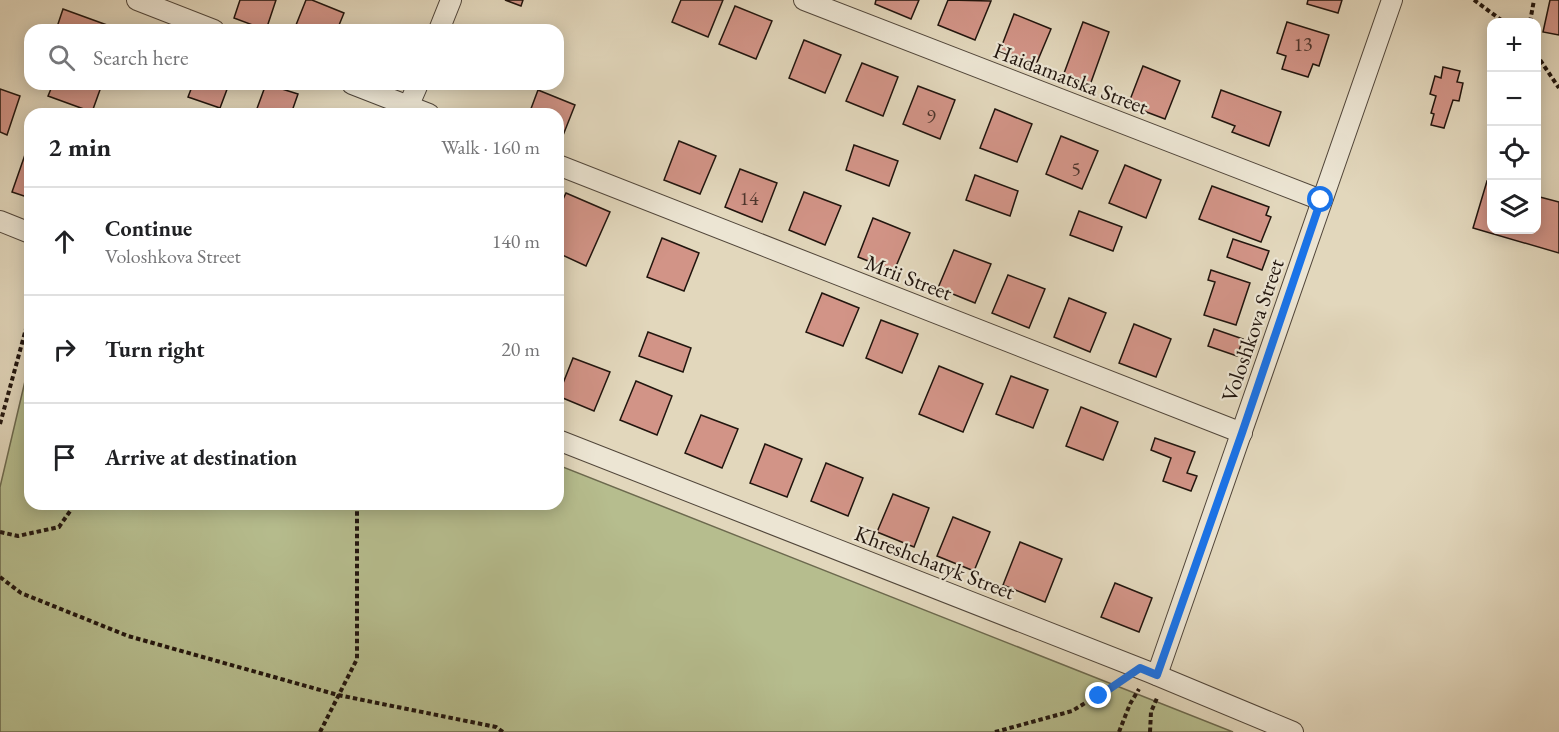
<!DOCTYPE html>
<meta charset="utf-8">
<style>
:root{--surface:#fff;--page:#f6f6f6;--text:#202124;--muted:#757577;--line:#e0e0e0}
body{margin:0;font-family:"EB Garamond",serif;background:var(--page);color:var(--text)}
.controls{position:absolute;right:18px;top:18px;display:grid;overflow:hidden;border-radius:12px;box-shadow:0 3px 15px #0003}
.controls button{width:54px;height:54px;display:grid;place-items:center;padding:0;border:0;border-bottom:2px solid var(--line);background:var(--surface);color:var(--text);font:30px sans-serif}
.stop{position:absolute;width:18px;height:18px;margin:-14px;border:4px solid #1a73e8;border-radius:50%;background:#fff}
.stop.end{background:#1a73e8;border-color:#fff;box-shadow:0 2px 6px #0008}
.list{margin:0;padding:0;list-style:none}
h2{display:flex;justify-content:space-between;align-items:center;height:78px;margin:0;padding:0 24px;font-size:26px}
h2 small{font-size:20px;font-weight:400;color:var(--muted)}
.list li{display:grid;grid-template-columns:39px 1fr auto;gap:18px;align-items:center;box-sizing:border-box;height:108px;padding:0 24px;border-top:2px solid var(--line)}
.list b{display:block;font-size:22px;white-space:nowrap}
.list p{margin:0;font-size:20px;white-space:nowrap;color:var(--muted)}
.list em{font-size:20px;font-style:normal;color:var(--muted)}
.icon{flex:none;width:33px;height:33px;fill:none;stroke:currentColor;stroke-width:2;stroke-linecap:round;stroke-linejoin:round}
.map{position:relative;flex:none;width:1559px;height:732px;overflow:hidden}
.search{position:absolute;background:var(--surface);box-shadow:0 3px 15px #0003;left:24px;top:24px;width:540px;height:66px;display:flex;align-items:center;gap:15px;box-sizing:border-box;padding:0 21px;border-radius:18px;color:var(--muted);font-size:22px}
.panel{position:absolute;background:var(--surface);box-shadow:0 3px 15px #0003;left:24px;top:108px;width:540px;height:402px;border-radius:18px}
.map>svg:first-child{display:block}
.green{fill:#b6bd8e;stroke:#6c694e;stroke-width:1.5}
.building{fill:#d29487;stroke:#21150e;stroke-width:1.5}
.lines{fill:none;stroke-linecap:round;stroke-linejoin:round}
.minor-casing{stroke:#51463a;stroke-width:22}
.path{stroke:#21150e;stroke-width:4;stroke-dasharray:4.5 3;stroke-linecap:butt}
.minor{stroke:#ece5d3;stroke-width:20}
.route{stroke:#1a73e8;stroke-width:8}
.labels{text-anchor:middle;stroke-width:4.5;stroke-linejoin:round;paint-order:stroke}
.number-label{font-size:20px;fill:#4d352c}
.street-label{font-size:22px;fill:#21150e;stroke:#ece5d3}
</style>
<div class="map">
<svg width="1559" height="732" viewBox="0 0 1559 732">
<rect width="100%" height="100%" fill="#e2d7bc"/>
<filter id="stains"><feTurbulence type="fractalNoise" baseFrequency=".00333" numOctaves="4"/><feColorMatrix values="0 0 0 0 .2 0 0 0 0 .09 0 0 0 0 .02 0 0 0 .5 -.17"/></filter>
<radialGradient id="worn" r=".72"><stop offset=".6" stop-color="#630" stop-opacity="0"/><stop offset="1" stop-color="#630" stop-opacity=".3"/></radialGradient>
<path class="green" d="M30,360V504H558V465L1233,732H0V487Z"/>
<g class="building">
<path d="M240,0H276L266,30L234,18Z"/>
<path d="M306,0H312L344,13L337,30H294Z"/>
<path d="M505,0H523L521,6Z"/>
<path d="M681,0H723L708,37L672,22Z"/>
<path d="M876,0H919L911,19L875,4Z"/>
<path d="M948,0L991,1L975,40L938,25Z"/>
<path d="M1308,0H1342L1338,13L1307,4Z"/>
<path d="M1550,0H1559V35L1543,32Z"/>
<path d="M735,6L772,21L756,59L719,44Z"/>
<path d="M63,9L107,25L105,30H56Z"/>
<path d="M1014,14L1051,29L1035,67L999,53Z"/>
<path d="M1083,22L1109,32L1090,85L1063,76Z"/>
<path d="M1287,22L1329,35L1319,66L1313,64L1308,77L1282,69L1286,56L1277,53Z"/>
<path d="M804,40L841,55L825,93L789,78Z"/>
<path d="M862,63L898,77L883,116L846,101Z"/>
<path d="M1143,66L1180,81L1165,119L1128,105Z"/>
<path d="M1443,67L1460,71L1457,82L1463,83L1459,101L1453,100L1444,128L1431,125L1434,114L1431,113L1436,96L1430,94L1435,76L1441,78Z"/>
<path d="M53,84H91L101,87L92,112L48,96Z"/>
<path d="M193,84H229L220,108L188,97Z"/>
<path d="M266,84L298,94L291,114H255Z"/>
<path d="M918,86L955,100L940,139L903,124Z"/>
<path d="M0,89L20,96L7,135L0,132Z"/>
<path d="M538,90L575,105L560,143L558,142V114H529Z"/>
<path d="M1221,90L1281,112L1269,146L1232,132L1235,126L1212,117Z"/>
<path d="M995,109L1032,124L1017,162L980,148Z"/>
<path d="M1061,136L1098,151L1082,189L1046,174Z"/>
<path d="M679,141L716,156L700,194L664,180Z"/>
<path d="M854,145L898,161L889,186L846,170Z"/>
<path d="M27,149L30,150V198L12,192Z"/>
<path d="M1125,165L1161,180L1146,218L1109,203Z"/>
<path d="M740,169L777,183L762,222L725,207Z"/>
<path d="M975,175L1018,191L1010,216L966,200Z"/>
<path d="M1487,181L1492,183V230H1536V196L1559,202V253L1473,228Z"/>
<path d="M1212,186L1269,207L1266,215L1271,217L1261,242L1199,219Z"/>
<path d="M804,192L841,206L825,245L789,230Z"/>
<path d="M566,193L610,212L586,266L558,253V210Z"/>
<path d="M1079,211L1122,227L1113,251L1070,235Z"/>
<path d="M873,218L910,233L894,271L858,257Z"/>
<path d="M662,238L699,253L684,291L647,277Z"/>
<path d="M1233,239L1269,251L1262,270L1227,257Z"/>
<path d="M954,250L991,264L975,303L938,288Z"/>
<path d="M1211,270L1250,283L1236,325L1204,315L1215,282L1208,280Z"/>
<path d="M1008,275L1045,289L1029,328L992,313Z"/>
<path d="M822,293L859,308L843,346L806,332Z"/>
<path d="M1069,298L1106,313L1090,352L1054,337Z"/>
<path d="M881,320L918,334L902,373L866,358Z"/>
<path d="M1134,324L1171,339L1156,377L1119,363Z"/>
<path d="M1214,329L1243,339L1237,356L1208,346Z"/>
<path d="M648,332L691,348L683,372L639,356Z"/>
<path d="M573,358L610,372L594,411L558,396Z"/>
<path d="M939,366L983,384L963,432L919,414Z"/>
<path d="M1011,376L1048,390L1033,428L996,414Z"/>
<path d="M636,381L672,396L657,435L620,420Z"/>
<path d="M1081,407L1118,422L1103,460L1066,446Z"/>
<path d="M701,415L738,429L722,468L685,453Z"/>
<path d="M1155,438L1195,452L1187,473L1197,476L1191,491L1163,481L1171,458L1151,450Z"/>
<path d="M765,444L802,459L787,497L750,483Z"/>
<path d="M826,463L863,478L848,516L811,501Z"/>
<path d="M893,494L929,508L914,547L877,532Z"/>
<path d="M953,517L990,532L974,571L937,556Z"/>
<path d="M1020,542L1062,559L1045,602L1003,585Z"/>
<path d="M1115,583L1152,598L1139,632L1101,617Z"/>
</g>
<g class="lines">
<defs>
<g id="minor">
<path d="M137,0L214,30"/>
<path d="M804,0L1321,200"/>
<path d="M439,30L451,0"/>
<path d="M352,84L429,114"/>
<path d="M405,114L418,84"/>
<path d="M558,165L1242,433"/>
<path d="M0,221L30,233"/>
<path d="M558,440L1149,672L1293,732"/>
<path d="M1157,675L1392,0"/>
</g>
</defs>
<use href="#minor" class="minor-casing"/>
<g class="path">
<path d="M1474,0L1504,22"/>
<path d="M1530,22L1534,0"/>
<path d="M1536,54L1559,88"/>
<path d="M0,424L30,314"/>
<path d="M0,532L18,536L59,527L75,504"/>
<path d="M0,577L21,593L128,636L338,695L496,727L503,732"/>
<path d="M320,732L357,659V504"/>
<path d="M995,732L1072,711L1118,683"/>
<path d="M1119,732L1130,704L1139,689"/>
<path d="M1150,732L1151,712L1157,698"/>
</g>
<use href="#minor" class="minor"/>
</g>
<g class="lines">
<path class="route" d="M1099,696L1140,668L1157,675L1242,433L1321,200"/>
</g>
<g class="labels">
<g class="number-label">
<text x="1303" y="51">13</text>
<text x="931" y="123">9</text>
<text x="1076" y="176">5</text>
<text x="749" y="205">14</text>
</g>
<g class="street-label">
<text transform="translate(1071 78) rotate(21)" y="8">Haidamatska Street</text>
<text transform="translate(909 277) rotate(21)" y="8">Mrii Street</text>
<text transform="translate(1252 330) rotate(-71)" y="8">Voloshkova Street</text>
<text transform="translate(935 562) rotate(21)" y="8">Khreshchatyk Street</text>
</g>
</g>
<rect width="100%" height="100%" filter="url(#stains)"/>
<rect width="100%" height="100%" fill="url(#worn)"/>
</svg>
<div class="controls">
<button>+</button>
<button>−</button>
<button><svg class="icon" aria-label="locate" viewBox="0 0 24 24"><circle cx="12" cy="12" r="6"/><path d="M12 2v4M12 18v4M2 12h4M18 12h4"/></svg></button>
<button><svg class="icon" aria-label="layers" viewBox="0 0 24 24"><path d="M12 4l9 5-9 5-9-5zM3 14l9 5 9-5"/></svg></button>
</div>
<div class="stop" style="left:1321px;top:200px"></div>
<div class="stop end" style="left:1099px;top:696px"></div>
<div class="search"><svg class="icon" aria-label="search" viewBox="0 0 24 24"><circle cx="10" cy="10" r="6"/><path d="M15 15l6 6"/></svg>Search here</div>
<section class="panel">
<h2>2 min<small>Walk · 160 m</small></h2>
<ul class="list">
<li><svg class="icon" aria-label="ahead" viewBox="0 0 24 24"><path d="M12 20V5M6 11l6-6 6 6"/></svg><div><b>Continue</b><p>Voloshkova Street</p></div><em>140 m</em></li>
<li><svg class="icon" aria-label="right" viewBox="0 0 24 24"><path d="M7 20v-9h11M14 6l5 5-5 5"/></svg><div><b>Turn right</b></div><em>20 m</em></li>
<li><svg class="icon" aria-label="arrive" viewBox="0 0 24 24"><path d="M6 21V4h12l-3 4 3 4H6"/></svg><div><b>Arrive at destination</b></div></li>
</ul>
</section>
</div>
